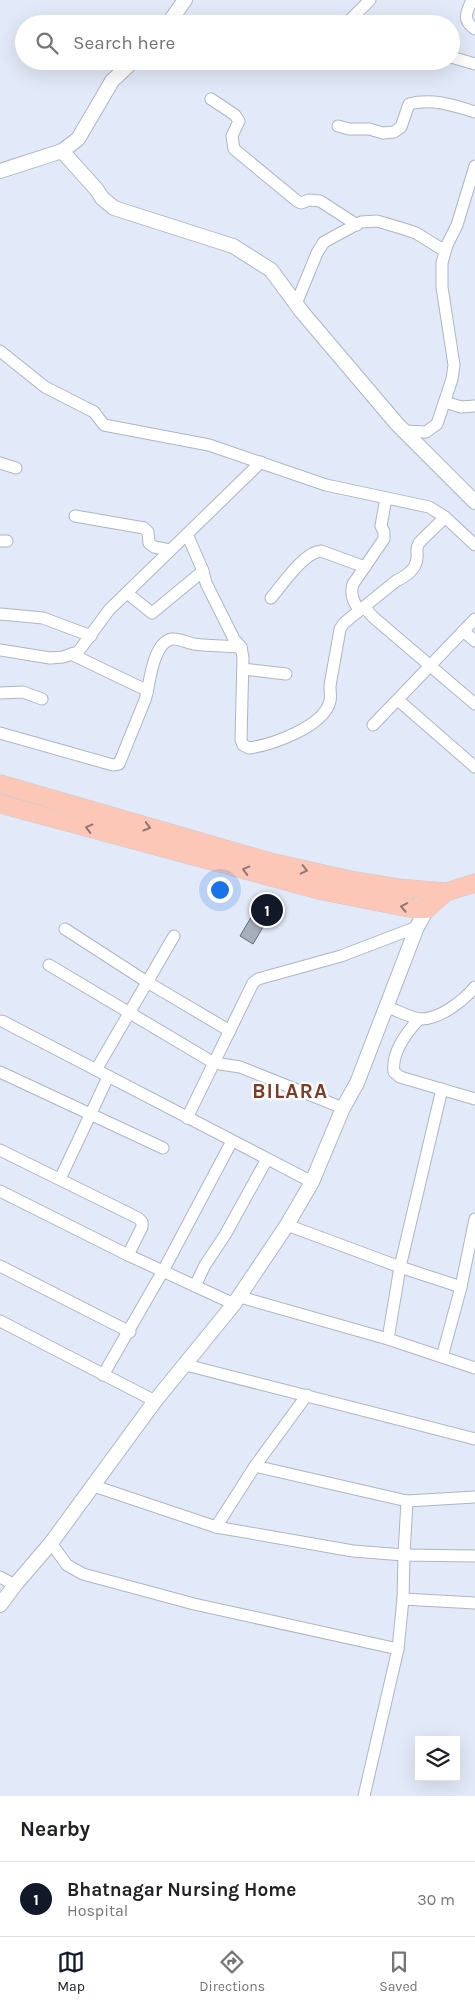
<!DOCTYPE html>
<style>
:root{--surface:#fff;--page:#f2f2f2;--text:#202124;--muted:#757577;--line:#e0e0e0;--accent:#111827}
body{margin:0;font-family:Karla,sans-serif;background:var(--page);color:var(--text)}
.controls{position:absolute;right:15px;bottom:15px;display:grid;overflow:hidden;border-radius:0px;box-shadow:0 5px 20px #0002}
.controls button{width:45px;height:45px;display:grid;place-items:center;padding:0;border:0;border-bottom:1px solid var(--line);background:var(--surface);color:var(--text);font:25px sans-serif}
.you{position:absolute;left:219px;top:889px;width:18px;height:18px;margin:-12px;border:4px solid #fff;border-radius:50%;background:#1a73e8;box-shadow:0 0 0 8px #1a73e833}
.badge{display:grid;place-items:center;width:32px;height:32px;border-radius:50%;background:var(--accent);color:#fff;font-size:16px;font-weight:700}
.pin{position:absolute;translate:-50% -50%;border:2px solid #fff;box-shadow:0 1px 5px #0006}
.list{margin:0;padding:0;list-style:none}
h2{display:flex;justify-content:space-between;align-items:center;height:65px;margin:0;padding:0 20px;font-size:21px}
h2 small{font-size:16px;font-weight:400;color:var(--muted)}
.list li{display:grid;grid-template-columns:32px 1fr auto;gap:15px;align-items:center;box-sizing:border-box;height:75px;padding:0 20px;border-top:1px solid var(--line)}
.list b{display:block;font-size:19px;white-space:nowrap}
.list p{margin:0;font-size:16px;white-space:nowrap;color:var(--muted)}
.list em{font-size:16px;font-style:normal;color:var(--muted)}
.icon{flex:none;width:28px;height:28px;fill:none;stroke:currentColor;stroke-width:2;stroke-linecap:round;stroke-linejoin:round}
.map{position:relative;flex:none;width:475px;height:1796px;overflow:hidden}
.search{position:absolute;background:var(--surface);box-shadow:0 5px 20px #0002;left:15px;right:15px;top:15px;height:55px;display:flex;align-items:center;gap:12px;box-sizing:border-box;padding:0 18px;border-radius:28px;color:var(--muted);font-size:19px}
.sheet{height:140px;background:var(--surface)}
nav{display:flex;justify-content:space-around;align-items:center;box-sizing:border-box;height:70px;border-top:1px solid var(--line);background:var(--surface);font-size:14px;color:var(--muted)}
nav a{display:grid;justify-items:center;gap:2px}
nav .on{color:var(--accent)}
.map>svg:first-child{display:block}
.building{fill:#a7aebc;stroke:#646a77}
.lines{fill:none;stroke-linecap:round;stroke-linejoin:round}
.minor-casing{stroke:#aeb5c3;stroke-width:13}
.tertiary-casing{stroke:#aeb5c3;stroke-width:16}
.primary-casing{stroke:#cacbcc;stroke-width:19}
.minor{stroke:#fff;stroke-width:11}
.tertiary{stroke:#fff;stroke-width:14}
.primary{stroke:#fdc7b7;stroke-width:18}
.oneway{stroke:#907671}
.labels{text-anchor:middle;stroke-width:4.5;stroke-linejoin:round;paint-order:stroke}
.district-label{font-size:21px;font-weight:bold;letter-spacing:1px;fill:#7e3b26;stroke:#fff}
</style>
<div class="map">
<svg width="475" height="1796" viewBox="0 0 475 1796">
<rect width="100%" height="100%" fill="#e2e9f8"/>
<path class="building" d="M263,897L276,905L253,944L240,936Z"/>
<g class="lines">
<defs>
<g id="minor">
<path d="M472,0C466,13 462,20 475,29"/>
<path d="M346,24L370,0"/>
<path d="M451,57L475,64"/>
<path d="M211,99L235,115L239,121L232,136L234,149L297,201L301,203L309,200L320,201L357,225"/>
<path d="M338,126L349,129H369L383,133L394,132L401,127L409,104C432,98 453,105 475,112"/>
<path d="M296,304L317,253L324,242L361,222L377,221L401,228L416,233L445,251"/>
<path d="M0,351L45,387L94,412L104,425L209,445L326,485L429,507L445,517L475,545"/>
<path d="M445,402L461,407L475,406"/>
<path d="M404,431L426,432L437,424L452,379L454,365L442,287V263L447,245L457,225L475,166"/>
<path d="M0,463L16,468"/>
<path d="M75,516L144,528L148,532L149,543L154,547L170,550"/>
<path d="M187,534L203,571L206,583L234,639L241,647L243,658L241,740L243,745L249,748C271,745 324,727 330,701C331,697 330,691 330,686C333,667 337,648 340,629L344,623L396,581C406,576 416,570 417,558C418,552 415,549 419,543C427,534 437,526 445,517"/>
<path d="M0,541H7"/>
<path d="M127,593L152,613L203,571"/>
<path d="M271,598C282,585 304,552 321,551L365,567"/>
<path d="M364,607L373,617L475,704"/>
<path d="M359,610C353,601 350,594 353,584L384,539V532L381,526L386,498"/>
<path d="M0,614L43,618L91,636"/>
<path d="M463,631L475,641"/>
<path d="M0,650L50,658L63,657L78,652L109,610L261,462"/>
<path d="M243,669L286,674"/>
<path d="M0,693L23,692L42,699"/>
<path d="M147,693C150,679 154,642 172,639C178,638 188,643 194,644C210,646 225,646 241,647"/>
<path d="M398,700L475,767"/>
<path d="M373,725L475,619"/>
<path d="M0,733L113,765L119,764L145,700L147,693L146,690L71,654"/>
<path d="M65,929L147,982L230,1031"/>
<path d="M49,965L214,1063L240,1067L343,1108"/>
<path d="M387,1007C397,1010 410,1018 421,1019C440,1019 463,1001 475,987"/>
<path d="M419,1019C407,1032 391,1052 394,1072L400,1077L475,1099"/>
<path d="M2,1021L312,1182"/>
<path d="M96,1070L174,936"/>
<path d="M0,1072L163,1148"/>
<path d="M187,1118L253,983L258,979L341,956L417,927"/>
<path d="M0,1150L138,1218L142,1222V1227L128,1255"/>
<path d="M60,1179L108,1077"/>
<path d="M0,1191L128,1255L234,1304"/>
<path d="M287,1225L400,1267L461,1287"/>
<path d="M0,1266L130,1332"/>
<path d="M195,1286L205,1265L225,1235L267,1159"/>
<path d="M240,1297L388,1339L475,1368"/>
<path d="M0,1321L155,1401"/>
<path d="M388,1339L400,1267L442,1089"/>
<path d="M442,1357L461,1287L475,1219"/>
<path d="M186,1365L475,1439"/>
<path d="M103,1375L163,1271L232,1141"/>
<path d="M255,1466L407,1501"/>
<path d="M94,1486L216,1527L353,1551L404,1555L407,1501L475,1497"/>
<path d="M216,1527L255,1466L307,1395"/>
<path d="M51,1543L67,1565L83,1574L194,1604L398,1649L403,1599L404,1555L475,1556"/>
<path d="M0,1577L15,1585"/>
<path d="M403,1599L475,1603"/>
<path d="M364,1796L398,1649"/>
</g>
<g id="tertiary">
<path d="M168,24L185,0"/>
<path d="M62,151L97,190L102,198L114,208L233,246L271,270L302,312L397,424L475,502"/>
<path d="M0,171L62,151L78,139L112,81L133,61"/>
<path d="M0,1605L15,1585L51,1543L155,1401L234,1304L287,1225L312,1182L343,1108L357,1083L417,927L427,909"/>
</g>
<g id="primary">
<path d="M0,784L270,862L355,881L398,888L446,892L475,883"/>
<path d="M0,804L323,891L414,909H427L446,892"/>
</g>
</defs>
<use href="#minor" class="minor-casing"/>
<use href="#tertiary" class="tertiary-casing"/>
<use href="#primary" class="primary-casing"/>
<use href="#minor" class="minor"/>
<use href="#tertiary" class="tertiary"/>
<use href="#primary" class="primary"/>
</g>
<defs><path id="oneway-chevron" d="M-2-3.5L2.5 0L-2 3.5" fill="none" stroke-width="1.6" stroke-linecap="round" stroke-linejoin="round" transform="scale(1.25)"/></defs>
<g class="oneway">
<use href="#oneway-chevron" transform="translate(147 827) rotate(16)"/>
<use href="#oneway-chevron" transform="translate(89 828) rotate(-165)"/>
<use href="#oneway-chevron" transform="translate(246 870) rotate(-165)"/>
<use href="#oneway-chevron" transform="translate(304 870) rotate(13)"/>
<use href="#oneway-chevron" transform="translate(404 907) rotate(-169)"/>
</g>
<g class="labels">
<g class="district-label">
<text x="290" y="1098">BILARA</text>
</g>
</g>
</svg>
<div class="controls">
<button><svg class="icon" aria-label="layers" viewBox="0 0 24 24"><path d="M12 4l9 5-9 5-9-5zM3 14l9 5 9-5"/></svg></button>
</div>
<div class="you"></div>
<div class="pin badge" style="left:267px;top:910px">1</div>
<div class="search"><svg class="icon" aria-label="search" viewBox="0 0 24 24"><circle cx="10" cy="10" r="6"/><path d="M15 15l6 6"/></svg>Search here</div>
</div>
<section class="sheet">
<h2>Nearby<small></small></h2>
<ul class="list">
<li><span class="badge">1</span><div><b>Bhatnagar Nursing Home</b><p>Hospital</p></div><em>30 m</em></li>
</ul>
</section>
<nav>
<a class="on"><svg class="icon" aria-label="map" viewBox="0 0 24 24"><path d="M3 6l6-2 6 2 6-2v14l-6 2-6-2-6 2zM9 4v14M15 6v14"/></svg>Map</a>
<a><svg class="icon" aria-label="directions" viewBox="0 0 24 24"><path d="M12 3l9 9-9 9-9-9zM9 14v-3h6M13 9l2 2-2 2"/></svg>Directions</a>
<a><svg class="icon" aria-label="saved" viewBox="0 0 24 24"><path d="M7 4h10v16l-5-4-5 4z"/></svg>Saved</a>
</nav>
